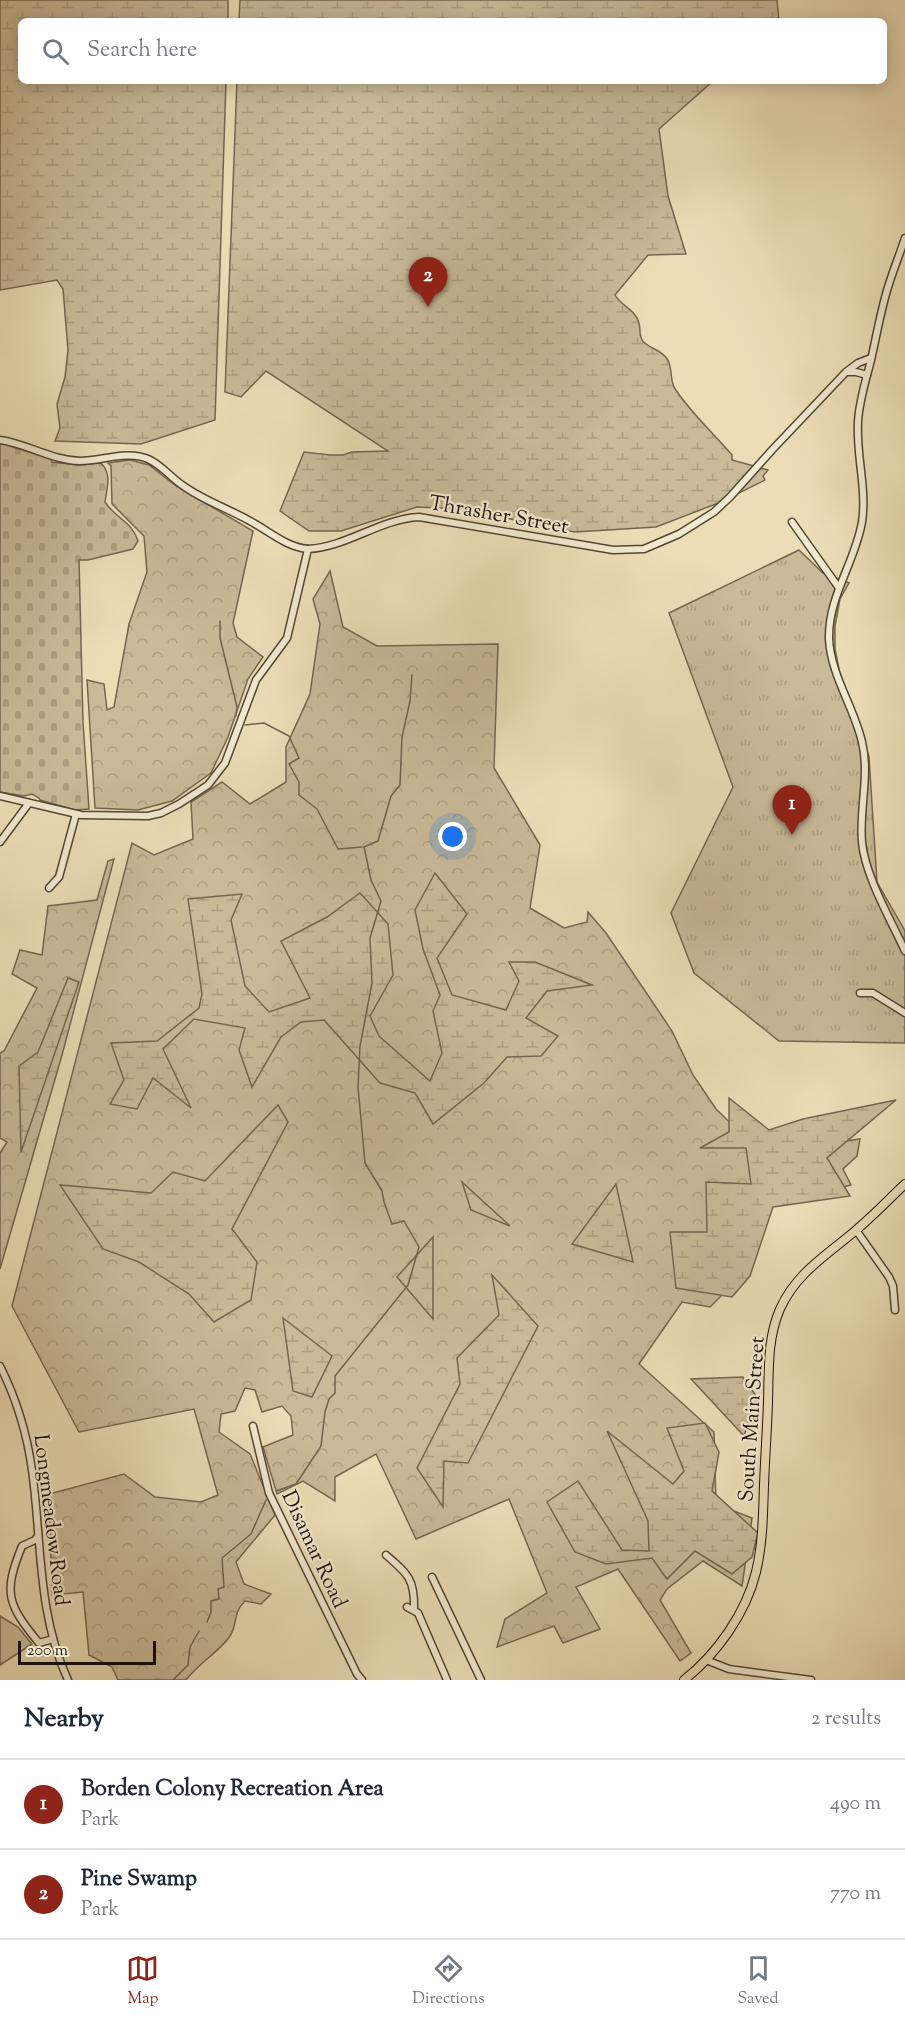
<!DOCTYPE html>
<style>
:root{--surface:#fff;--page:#f6f6f7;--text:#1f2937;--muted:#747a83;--line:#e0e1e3;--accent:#8f2418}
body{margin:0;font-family:"Sorts Mill Goudy",serif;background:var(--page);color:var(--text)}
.scale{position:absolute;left:18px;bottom:15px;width:138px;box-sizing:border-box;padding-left:6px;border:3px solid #211208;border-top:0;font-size:16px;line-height:21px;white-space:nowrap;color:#211208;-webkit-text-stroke:4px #f2ead0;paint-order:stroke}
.you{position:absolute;left:453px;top:837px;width:21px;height:21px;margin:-15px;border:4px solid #fff;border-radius:50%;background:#1a73e8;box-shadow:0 0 0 9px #1a73e833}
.badge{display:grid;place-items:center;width:39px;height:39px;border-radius:50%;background:var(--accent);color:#fff;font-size:20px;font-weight:700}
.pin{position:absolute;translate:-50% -50px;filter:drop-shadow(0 2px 3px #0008)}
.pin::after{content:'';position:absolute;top:32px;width:21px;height:18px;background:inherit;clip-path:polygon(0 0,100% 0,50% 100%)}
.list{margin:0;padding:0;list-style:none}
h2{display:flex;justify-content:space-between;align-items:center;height:78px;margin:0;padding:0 24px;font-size:26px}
h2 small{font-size:20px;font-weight:400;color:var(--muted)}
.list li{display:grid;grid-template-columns:39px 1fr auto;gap:18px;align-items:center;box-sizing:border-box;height:90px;padding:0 24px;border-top:2px solid var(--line)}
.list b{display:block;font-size:22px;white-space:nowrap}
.list p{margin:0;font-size:20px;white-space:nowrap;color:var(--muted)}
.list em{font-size:20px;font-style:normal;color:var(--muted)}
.icon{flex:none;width:33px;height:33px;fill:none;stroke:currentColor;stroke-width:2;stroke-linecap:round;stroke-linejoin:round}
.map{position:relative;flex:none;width:905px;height:1680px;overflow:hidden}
.search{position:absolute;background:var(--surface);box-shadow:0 3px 15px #0003;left:18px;right:18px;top:18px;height:66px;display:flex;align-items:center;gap:15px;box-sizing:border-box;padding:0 21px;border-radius:9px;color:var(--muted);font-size:22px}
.sheet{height:258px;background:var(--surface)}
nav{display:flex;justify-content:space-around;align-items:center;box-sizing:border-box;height:84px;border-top:2px solid var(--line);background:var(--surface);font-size:16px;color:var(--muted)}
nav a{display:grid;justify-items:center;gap:3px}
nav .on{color:var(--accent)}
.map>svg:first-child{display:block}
.grass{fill:#c9bb99;stroke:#756650;stroke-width:1.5}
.forest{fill:url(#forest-crowns);stroke:#756650;stroke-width:1.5}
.wetland{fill:url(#wetland-marsh);stroke:#756650;stroke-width:1.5}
.cemetery{fill:url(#cemetery-stones);stroke:#756650;stroke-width:1.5}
.park{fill:url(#park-tufts);stroke:#756650;stroke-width:1.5}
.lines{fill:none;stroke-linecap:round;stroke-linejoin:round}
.stream{stroke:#71634e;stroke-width:1.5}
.minor-casing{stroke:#544534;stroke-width:9}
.major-casing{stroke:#211208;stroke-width:10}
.minor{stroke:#f2ead0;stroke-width:6}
.major{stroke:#ebdeb7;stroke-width:8}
.labels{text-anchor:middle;stroke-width:4.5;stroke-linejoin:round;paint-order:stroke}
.street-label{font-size:21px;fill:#211208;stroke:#f2ead0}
</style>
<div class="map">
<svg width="905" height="1680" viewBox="0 0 905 1680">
<defs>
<pattern id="forest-crowns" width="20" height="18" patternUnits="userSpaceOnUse" patternTransform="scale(1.5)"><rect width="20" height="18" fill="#c9bb99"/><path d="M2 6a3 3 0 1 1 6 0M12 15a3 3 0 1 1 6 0" fill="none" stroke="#aca082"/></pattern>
<pattern id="wetland-marsh" width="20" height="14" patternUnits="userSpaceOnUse" patternTransform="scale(1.5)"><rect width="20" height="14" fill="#c9bb99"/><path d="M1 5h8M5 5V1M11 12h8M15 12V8" fill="none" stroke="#aca082"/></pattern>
<pattern id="cemetery-stones" width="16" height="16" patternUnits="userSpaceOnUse" patternTransform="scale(1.5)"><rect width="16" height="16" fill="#c9bb99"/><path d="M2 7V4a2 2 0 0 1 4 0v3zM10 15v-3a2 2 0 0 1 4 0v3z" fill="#aca082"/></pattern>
<pattern id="park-tufts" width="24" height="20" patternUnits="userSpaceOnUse" patternTransform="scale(1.5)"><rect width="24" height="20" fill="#c9bb99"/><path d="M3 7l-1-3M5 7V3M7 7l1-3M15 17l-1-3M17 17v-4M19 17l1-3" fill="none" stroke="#aca082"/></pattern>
</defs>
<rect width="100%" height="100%" fill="#ebdeb7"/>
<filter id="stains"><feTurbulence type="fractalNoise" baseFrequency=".00333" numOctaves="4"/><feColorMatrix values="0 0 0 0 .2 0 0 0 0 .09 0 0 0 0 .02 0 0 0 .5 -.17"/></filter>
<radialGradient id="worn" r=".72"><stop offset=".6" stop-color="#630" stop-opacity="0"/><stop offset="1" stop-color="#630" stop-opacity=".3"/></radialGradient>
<path class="grass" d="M0,1616L18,1627L32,1644L0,1665Z"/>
<g class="forest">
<path d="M130,460L149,465L176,486L253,531L233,623L237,637L263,657L248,679L228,737L211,773L172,801L138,810L95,808L87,680L104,684L107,710L114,707L129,624L147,572L144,536L112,504L111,466L108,463Z"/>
<path d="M330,571L343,627L377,646L498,644L494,768L540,845L530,908L564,928L587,922L588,912L606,933L672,1031L693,1075L716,1109L761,1153L860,1139L857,1156L843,1169L851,1185L766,1207L744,1273L710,1307L682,1302L639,1364L714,1432L716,1504L752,1518L742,1586L703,1561L667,1589L660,1600L691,1653L680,1661L618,1569L576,1587L600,1629L563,1643L554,1626L497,1647L505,1619L547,1593L509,1499L416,1539L376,1454L335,1477V1501L303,1481L277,1494L263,1447L293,1435L291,1416L282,1406L262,1412L255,1390L245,1388L235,1411L221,1414L219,1432L250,1454L275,1515L236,1562L244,1584L271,1594L261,1604L245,1601C232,1614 238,1624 230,1636C221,1650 198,1664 186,1680H118L112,1667L89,1655L83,1592L52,1595L49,1494L124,1474L155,1497L201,1502L218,1495L194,1409L79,1432L12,1306L132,843L154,855L193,839L191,802L222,782L250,804L286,782V747L310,694L320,624L313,599Z"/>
<path d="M114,859L62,1055L0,1269V1153L7,1142L0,1138V1053L4,1051L37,988L12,974L20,950L42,955L48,906L97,900L108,861Z"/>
</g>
<g class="wetland">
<path d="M0,0H228V21H21V81H226L215,420L141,444L55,441L60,428L57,404L65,377L68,350L63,289L57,280L0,290Z"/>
<path d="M240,0H777L779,21H239Z"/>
<path d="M237,81H713L659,129L668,196L686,254L648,255L615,295C621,306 636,310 639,323C641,330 638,339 646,344C655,351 660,349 668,360C672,368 670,378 674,387C687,409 715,435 732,455V460L768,470L763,476L765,480L721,502L656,527L575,532L462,509L417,507L341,531H309L280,511L304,452L330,455H343L352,452L388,451L266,371L241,397L225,392Z"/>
<path d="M435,873L467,914L437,958L452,995L506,1010L519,981L509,962H535L592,985L547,991L526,1018L558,1036L541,1056L507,1057L484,1083L433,1124L415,1093L380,1083L324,1020L301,1022L281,1037L252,1087L239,1050L245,1028L194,1019L163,1049L191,1108L153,1078L137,1109L110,1104L124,1080L111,1043L157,1041L199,1008L202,994L188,899L242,894L231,920L245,986L269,1012L310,998L281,941L327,917L360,893L388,924L393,975L370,1016L379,1036L430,1081L442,1053L433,1011L440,995L423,949L415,910Z"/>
<path d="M68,978L79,982L21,1152L19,1066L38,1052Z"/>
<path d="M729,1098L769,1130L803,1119L896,1100L827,1158L850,1196L773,1207L750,1276L732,1297L676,1288L670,1232H707L706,1182L751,1184L746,1148H700L729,1132Z"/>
<path d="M278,1105L288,1122L232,1229L257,1262L251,1300L214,1322L189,1294L139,1262L103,1249L60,1185L151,1193L173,1172L205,1181Z"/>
<path d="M462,1182L510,1226L471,1210Z"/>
<path d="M616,1184L633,1262L572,1244Z"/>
<path d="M433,1237V1319L397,1277Z"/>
<path d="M492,1275L538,1326L468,1463L444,1461L443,1507L417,1468L460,1384L457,1358L499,1315Z"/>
<path d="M283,1318L332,1356L312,1397L293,1391Z"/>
<path d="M743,1377L757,1397L744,1436L691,1379Z"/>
<path d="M705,1423L719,1452L712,1491L758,1533L752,1557L732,1574L695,1551L667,1579L652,1558L606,1564L575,1552L547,1502L578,1481L622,1550L649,1551L648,1521L607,1431L673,1484L684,1471L667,1428Z"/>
</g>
<path class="cemetery" d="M0,443L51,459L52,462L78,465L101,463C112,474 107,487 105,502C116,519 132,521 138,541L133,549L88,560H79L83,722L89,809L75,810L40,800L39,798L32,794L24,796L0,792Z"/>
<path class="park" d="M799,550L823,573L849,583L840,599L835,626V649L841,679L869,757L877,882L905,931V1043L779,1041L694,973L671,913L733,787L669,613Z"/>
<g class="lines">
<g class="stream">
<path d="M220,621V638L237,707L236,716"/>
<path d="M245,725L264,723L289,736L299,758L289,764L299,782V795L317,809L338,849L362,847"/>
<path d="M276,1491L296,1484L321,1446L325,1412L329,1399L335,1393V1376L408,1285L419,1247L404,1221L392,1224L384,1202L382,1191L365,1163L358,1087L360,1046L372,983L370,938L381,901L371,880L364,847L378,841L391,796L400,785L402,737L410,701L412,675"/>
<path d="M207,1622L211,1612V1601L219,1599L218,1589L224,1587L222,1558L251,1534L266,1500"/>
<path d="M173,1680L188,1665L190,1647L199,1631"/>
</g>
<defs>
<g id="minor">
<path d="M905,238C899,257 891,275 886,294C880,315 876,338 871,360C866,380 859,401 858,422C856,456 867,488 862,522C855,563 828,596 829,639C831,676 854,707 862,742C870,775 859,809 862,842C865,876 891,920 905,951"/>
<path d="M847,372H856L867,375"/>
<path d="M0,440C28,444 51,460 80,461C102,461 127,450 148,459C162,465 172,479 185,487C205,501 229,509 250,521C269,531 286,547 308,549"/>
<path d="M792,522L839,588"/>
<path d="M0,796L81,815L148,816L161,813L179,804L208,785L225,763L256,680L287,638L308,549C347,547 380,519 419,517L613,550L644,549L679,534L714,512L730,497L772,450L846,372L858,363L871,358"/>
<path d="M0,842L29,803"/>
<path d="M49,888L59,877L76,814"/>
<path d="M860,993H873L905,1013"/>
<path d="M856,1230L889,1277L893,1286L895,1310"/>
<path d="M0,1366C16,1398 27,1434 32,1470C42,1542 37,1613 68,1680"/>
<path d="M253,1426L269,1493L357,1674L362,1680"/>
<path d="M38,1536L35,1540L22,1546C3,1593 7,1604 39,1643L53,1639"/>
<path d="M386,1555C407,1573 415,1579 414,1609"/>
<path d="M432,1577L481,1680"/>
<path d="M407,1607L418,1613L447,1680"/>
<path d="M706,1660L729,1669L811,1680"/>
</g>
<path id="major" d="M684,1680C717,1654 746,1613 756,1572C763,1543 763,1514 764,1485C765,1458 767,1431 768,1403C769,1371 767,1339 780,1309C796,1273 827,1255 855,1231C873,1216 889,1199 905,1184"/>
</defs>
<use href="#minor" class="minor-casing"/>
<use href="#major" class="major-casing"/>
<use href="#minor" class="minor"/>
<use href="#major" class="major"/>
</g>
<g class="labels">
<g class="street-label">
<text transform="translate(499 514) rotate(10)" y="7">Thrasher Street</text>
<text transform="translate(751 1419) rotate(-86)" y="7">South Main Street</text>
<text transform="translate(52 1520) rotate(83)" y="7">Longmeadow Road</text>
<text transform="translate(315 1549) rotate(65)" y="7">Disamar Road</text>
</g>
</g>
<rect width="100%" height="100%" filter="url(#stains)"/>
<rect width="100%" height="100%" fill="url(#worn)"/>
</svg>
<div class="scale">200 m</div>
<div class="you"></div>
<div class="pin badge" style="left:792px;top:835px">1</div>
<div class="pin badge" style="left:428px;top:307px">2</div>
<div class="search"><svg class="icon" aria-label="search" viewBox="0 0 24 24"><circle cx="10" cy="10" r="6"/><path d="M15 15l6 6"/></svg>Search here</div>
</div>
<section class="sheet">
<h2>Nearby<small>2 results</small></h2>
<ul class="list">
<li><span class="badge">1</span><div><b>Borden Colony Recreation Area</b><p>Park</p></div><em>490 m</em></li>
<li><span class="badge">2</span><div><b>Pine Swamp</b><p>Park</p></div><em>770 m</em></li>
</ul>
</section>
<nav>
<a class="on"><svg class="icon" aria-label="map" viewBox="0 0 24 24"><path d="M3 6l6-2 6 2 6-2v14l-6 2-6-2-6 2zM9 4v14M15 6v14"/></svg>Map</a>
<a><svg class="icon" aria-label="directions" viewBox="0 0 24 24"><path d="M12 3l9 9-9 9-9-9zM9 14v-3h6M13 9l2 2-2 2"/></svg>Directions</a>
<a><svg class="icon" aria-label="saved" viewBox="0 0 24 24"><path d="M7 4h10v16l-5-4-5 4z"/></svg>Saved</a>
</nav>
